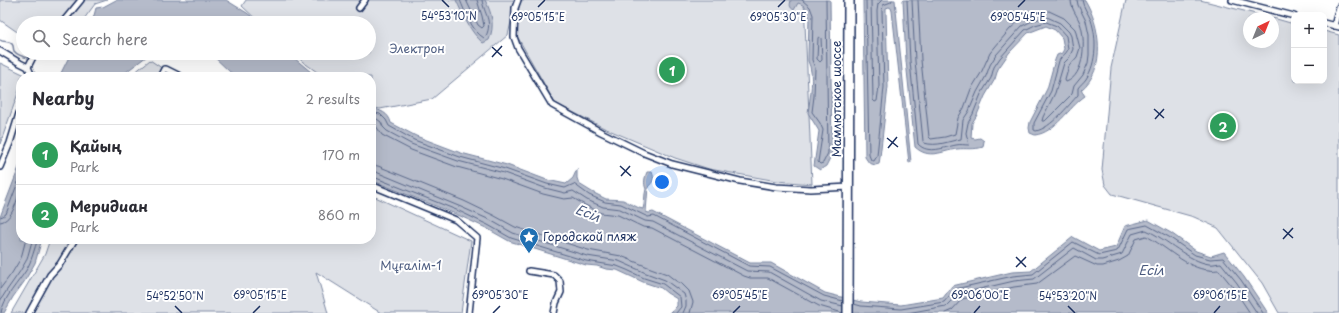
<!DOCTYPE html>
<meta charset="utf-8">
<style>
:root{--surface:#fff;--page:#f7f7f7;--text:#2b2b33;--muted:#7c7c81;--line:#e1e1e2;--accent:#0f766e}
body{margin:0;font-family:"Playpen Sans",sans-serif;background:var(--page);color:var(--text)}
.controls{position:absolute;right:12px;top:12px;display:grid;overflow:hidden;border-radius:8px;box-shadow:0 4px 16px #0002}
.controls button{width:36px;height:36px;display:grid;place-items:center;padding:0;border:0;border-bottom:1px solid var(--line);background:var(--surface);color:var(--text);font:20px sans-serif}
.compass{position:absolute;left:1243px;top:12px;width:36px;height:36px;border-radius:50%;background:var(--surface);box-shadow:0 4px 16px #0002;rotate:43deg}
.you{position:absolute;left:662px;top:182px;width:14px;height:14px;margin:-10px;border:3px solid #fff;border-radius:50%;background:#1a73e8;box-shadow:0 0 0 6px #1a73e833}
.badge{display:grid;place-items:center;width:26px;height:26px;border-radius:50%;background:var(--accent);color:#fff;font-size:13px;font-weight:700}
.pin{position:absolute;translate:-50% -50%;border:2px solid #fff;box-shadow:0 1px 4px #0006}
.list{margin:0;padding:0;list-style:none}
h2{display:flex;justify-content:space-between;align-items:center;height:52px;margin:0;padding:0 16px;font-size:17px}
h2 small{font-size:13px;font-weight:400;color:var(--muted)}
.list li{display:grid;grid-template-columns:26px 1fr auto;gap:12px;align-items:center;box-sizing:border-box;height:60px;padding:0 16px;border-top:1px solid var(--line)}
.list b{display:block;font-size:15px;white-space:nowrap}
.list p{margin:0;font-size:13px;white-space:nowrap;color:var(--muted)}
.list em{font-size:13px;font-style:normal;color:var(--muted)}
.icon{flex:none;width:22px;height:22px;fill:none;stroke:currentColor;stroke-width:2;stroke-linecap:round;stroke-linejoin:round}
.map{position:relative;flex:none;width:1339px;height:313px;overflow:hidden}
.search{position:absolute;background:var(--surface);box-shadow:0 4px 16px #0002;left:16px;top:16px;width:360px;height:44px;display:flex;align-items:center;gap:10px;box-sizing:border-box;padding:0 14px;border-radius:22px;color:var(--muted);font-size:15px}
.panel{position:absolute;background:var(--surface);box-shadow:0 4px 16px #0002;left:16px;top:72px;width:360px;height:172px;border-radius:16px}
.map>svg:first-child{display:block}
.green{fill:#dee1e7;stroke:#7c88a2}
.water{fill:#b5bbca;stroke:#77839f}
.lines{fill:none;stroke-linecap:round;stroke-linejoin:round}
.shore{stroke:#596789;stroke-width:1}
.stream{stroke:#77839f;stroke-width:1.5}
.minor-casing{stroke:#1b2f5e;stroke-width:8}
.trunk-casing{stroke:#1b2f5e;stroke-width:12}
.minor{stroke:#fff;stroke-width:5}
.trunk{stroke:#fff;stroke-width:9}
.ticks{fill:none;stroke:#1b2f5e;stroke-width:1.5}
.labels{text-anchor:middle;stroke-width:4;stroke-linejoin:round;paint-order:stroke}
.park-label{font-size:12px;fill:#4c5c80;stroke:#fff}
.street-label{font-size:12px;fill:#1b2f5e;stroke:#fff}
.poi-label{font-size:12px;fill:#1b2f5e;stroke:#fff;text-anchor:start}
.water-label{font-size:13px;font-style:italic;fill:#49597e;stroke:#fff}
.ticks-label{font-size:10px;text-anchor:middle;fill:#1b2f5e;stroke:#fff;stroke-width:4;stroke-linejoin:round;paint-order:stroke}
</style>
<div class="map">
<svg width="1339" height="313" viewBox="0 0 1339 313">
<rect width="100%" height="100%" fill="#fff"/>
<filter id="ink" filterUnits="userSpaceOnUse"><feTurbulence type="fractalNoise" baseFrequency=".025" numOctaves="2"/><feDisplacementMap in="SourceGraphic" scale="8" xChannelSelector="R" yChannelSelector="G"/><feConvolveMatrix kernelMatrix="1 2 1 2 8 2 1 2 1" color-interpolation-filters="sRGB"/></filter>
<g filter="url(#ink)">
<g class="green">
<path d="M0,0H107L95,4L81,23H23V36L0,20Z"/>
<path d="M246,0H516L508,35L432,99L380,109L371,107V77H324L303,62L293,53H369V23H260L242,6Z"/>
<path d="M521,0H804L812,184L777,181L709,169L675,158L604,128L555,103L517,36L519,5Z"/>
<path d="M1126,0H1200L1272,18H1249V42H1273V18L1294,24V81H1324V31L1339,35V313H1279L1262,283L1218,228L1194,217L1112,194L1105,185L1102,170L1111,68Z"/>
<path d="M150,60L175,77H129Z"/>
<path d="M0,63L25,75L24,77H21V85L0,144Z"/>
<path d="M371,195L471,241L461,313H381L316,272L328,313H11L45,254L50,239H371Z"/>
</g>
<g class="water">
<path d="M116,0H226L247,13L260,23H92L96,8L103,7Z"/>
<path d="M456,0H485C492,13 495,26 489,40L483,43C470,32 463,15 456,0Z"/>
<path d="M791,0H830L832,154L826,166L820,170L814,166L819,131L808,113C810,97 815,76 808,61L809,16C807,9 805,5 798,3L794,10C789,7 790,5 791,0Z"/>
<path d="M863,0H895L911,162L909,163L892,11L891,8L889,7L886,8V12L888,87L880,157L879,164L875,165L869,163L865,157Z"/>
<path d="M903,0H1085C1100,25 1107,69 1081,90L1085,96C1069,107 1055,133 1035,135L1030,133L1029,128L1030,122L1047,89L1055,60L1057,55L1062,53L1064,49L1062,38L1055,30L1046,26L1028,33L1009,53L998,69L995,79L985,96L977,115L972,123L971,138L975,139L980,138L984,141L983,147C974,150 966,148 957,149C942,151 929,160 915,147L906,61Z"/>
<path d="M71,53H151L126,72L122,77H59Z"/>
<path d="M210,53H288L317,77H238L230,72Z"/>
<path d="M371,108C380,110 389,113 391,123L416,136L461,153L507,165L547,180L566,184L573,178L577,169V178L579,184L592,192L606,199L623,200L639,208L643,209C645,203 644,195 646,189C643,183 645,177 647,172H652C655,179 653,182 648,187L646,212L649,213L653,212L750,263H771L825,293L861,302L901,305L943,298L952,286L1012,272L1031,271L1073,237L1099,251L1116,247L1125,226L1148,220L1171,233L1196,251L1211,256L1224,252L1244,277L1268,313H670L677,306V299L667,293L661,288L643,282L617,270L606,269L597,266L586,265L509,241L486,228L458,215L371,180Z"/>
<path d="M21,162V239H42L35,263L24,282L13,297L4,313H0V217Z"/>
</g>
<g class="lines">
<g class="shore">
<path d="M460,0C465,12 472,31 484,38L486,36C493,21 484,14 482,0"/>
<path d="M466,0L478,25L482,28L484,26L482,16L477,0"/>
<path d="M802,0L810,7L813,15L812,60L815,68L814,96L812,112L820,123L823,130L818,162L820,164L823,163L828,153L826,0"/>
<path d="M866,0L869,155L871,160L874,161L877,156L884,87L882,11L883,5L891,2L892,0"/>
<path d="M871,0L873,100L875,102L877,101L879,86L877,11L878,4L882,0"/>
<path d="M907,0L910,61L918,144C928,155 945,147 956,145C960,144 965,145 969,145L966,133L968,123L973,114L981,94L991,78L994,67L1000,58L1025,30L1035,25L1046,22L1057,26L1066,36L1068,49C1066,55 1061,56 1059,61L1051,91L1034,123V130L1036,131C1051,128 1068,106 1078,95V88C1080,85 1084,82 1086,79C1097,62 1097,38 1091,20C1088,13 1083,7 1082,0"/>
<path d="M912,0L915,61L923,141L924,143C937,147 949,141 961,139L963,120L969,111L977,92L986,76L990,65L996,55L1022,26L1034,20L1047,17L1060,23L1069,32L1071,36L1073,49L1069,58L1064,63L1055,93L1043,117L1042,121H1045L1072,94L1074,86L1083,75L1088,63L1089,55V35L1086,21L1078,5L1077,0"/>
<path d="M918,0L921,60L929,137L931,139L945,137L955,134L958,118L964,108L971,89L981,73L990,53L1010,29L1021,19L1033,14L1049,11L1064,18L1075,29L1080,48L1077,57L1069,66L1065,80L1066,82C1085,76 1086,39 1080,23C1077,15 1071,9 1071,0"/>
<path d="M820,37L821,38L822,60L820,62L817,59L818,38Z"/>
<path d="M371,112L380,114L386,120L389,126L414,140L460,157L505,169L547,184L565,188L574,184L589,195L605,202L621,204L648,217L654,216L749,266L770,267L824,296L843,301"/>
<path d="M371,117L377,119L381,122L383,127L387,131L411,144L458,161L504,173L545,188L565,193L573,191L587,200L603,207L620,209L645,221L653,222L747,271L769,272L821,301L843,306"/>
<path d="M371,123L376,126L382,135L411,150L457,167L502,179L543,194L564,199L573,198L585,205L601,213L618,215L643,227L652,228L744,276L750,278H768L819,306L843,313"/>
<path d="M371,165L378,166L464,201L493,215L515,227L588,250L621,256L648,267L667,274L676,281L682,284L689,291L693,302L690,313"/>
<path d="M371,171L376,172L461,207L490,220L513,233L587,256L619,261L646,273L665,280L684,294L686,301V306L683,313"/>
<path d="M371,176L459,211L488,225L511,238L586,261L617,266L627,270L644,278L663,284L680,297L681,307L676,313"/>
<path d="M0,217L3,216L6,214L21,174"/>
<path d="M0,222C13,221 17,198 21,188"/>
<path d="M0,289L12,273L21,258L26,239"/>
<path d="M0,301C8,287 19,275 26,261C29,254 30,246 33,239"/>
<path d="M854,304L861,306L901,309L944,302L955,289L1013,276L1033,274L1073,242L1099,255L1117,251L1119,248L1128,229L1147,225L1169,237L1195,255L1210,259L1223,258L1241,280L1263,313"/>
<path d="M1,313C3,298 19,282 27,269C32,260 34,249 38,239"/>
<path d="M907,313L946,306L958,294L1014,281L1034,279L1074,248L1096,260H1102L1122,254L1132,234L1146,230C1167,239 1188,261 1209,264C1213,265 1217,263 1221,263L1237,283L1257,313"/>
<path d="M945,313L952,310L962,299L1014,287L1037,284L1075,256L1097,266H1103L1119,261L1128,256L1136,239L1146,236C1166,246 1187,269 1209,270C1213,271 1216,270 1219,270L1232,286L1250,313"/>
</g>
<path class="stream" d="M0,40C4,43 9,40 12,44C14,46 13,49 14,51C17,55 24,57 29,58"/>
<defs>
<g id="minor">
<path d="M518,0L515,8L514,37L518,48L552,105L601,132L644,153L672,164L740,181L776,187L811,189L849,187"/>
<path d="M1232,0L1294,16"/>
<path d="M359,8L365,0"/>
<path d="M62,23L81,0"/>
<path d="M1324,23L1339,27"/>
<path d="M1334,26L1339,7"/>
<path d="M0,51L20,63L28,67"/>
<path d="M30,77L31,74L28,67L35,53"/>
<path d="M160,77L164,69H166L182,77"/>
<path d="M0,167L10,143L21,107"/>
<path d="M371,185L456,220L477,238L469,313"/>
<path d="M529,271L554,275L560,281L561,292L556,303L554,313"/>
<path d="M29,313L50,275L60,264L75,239"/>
</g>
<path id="trunk" d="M848,313L849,0"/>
</defs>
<use href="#minor" class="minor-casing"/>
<use href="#trunk" class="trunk-casing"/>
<use href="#minor" class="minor"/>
<use href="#trunk" class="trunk"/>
</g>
</g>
<path class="ticks" d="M442,0L449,7M538,7L545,0M778,7L785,0M1018,7L1025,0M492,47L502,56M492,57L502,46M1154,109L1164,118M1155,119L1164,109M887,138L898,147M888,148L897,137M620,166L631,176M621,176L630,166M1283,229L1293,238M1283,239L1293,228M1016,257L1026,267M1016,267L1026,257M175,306L182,313M1068,306L1075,313M253,313L260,306M493,313L500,306M733,313L740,306M974,313L980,306M1214,313L1220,306"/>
<defs>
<symbol id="sight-pin" viewBox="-11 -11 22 30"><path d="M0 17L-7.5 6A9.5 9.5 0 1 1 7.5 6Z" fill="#1f6fb2" stroke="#fff"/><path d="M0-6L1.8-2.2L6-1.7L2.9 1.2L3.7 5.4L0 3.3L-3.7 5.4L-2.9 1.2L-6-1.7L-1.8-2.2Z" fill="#fff"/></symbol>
</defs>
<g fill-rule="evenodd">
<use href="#sight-pin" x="518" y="226" width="22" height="30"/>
</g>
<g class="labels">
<g class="park-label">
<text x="417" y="53">Электрон</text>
<text x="411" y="270">Мұғалім-1</text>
</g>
<g class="street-label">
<text transform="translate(837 99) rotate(-90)" y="4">Мамлютское шоссе</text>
</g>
<g class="poi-label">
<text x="543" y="241">Городской пляж</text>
</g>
<g class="water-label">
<text transform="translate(588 213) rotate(22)" y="5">Есіл</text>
<text x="1151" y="275">Есіл</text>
</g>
</g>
<g class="ticks-label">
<text x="449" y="20">54°53'10"N</text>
<text x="778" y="21">69°05'30"E</text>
<text x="538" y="21">69°05'15"E</text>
<text x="1018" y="21">69°05'45"E</text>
<text x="260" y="299">69°05'15"E</text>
<text x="500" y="299">69°05'30"E</text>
<text x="740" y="299">69°05'45"E</text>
<text x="980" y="299">69°06'00"E</text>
<text x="1220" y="299">69°06'15"E</text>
<text x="175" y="300">54°52'50"N</text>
<text x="1068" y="300">54°53'20"N</text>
</g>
</svg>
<div class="controls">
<button>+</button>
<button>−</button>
</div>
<svg class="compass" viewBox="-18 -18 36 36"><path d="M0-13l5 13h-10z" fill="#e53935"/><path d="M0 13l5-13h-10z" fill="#7c7c81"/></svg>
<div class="you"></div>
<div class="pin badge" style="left:672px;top:70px;background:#2e9e5b">1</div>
<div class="pin badge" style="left:1223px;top:126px;background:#2e9e5b">2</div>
<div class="search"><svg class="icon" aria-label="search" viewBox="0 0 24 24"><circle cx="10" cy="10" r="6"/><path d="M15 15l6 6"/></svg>Search here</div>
<section class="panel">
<h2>Nearby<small>2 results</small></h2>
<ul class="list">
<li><span class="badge" style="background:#2e9e5b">1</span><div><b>Қайың</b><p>Park</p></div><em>170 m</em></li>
<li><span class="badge" style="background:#2e9e5b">2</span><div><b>Меридиан</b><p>Park</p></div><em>860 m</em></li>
</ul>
</section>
</div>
